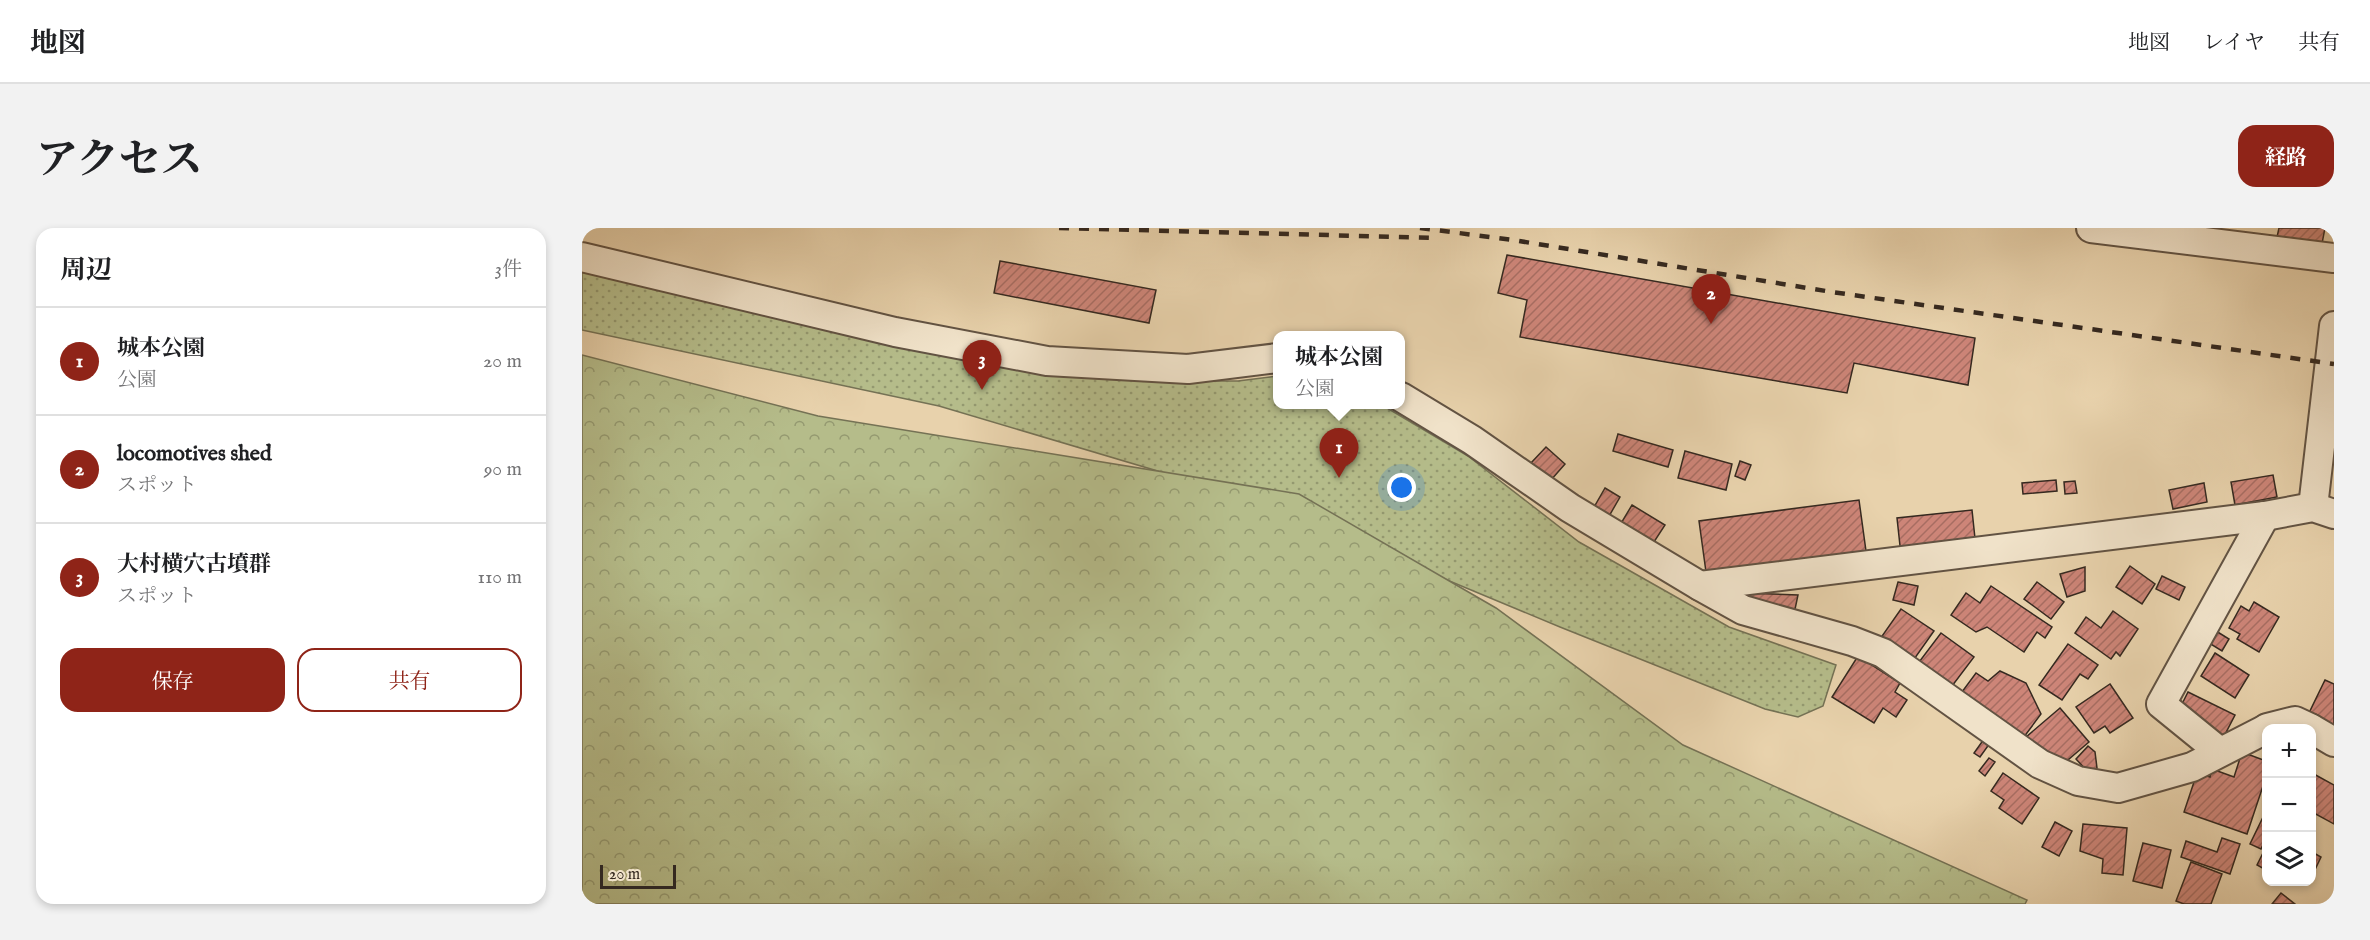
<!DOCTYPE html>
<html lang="ja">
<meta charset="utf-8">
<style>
:root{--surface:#fff;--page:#f2f2f2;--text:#202124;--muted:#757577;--line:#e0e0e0;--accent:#8f2418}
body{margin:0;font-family:"IM FELL English","Noto Serif JP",serif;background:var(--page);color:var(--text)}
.controls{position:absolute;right:18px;bottom:18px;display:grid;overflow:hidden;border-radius:12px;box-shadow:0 3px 9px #0003}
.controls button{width:54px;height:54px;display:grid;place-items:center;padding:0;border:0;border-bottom:2px solid var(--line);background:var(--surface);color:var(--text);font:30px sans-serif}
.scale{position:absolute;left:18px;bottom:15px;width:76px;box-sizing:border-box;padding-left:6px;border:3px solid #352920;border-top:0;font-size:16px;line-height:21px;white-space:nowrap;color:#352920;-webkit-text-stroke:4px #f0e2c9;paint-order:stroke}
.you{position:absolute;left:820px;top:260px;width:21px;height:21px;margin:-15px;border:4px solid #fff;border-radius:50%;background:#1a73e8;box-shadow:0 0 0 9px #1a73e833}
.badge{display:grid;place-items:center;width:39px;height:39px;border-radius:50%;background:var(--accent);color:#fff;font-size:20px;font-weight:700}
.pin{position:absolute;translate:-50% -50px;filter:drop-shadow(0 2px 3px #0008)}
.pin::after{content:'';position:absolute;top:32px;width:21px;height:18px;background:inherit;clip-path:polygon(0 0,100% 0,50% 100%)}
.popup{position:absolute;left:691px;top:103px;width:132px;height:78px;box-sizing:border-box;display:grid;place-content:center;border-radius:12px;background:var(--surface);filter:drop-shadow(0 2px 4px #0005);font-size:20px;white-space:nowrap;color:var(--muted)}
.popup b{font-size:22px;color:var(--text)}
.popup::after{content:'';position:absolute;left:50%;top:100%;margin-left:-12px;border:12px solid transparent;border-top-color:var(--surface)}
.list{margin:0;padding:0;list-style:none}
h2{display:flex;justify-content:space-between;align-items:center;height:78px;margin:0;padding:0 24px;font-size:26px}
h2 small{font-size:20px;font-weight:400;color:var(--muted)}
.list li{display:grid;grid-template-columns:39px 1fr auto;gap:18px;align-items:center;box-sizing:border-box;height:108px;padding:0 24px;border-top:2px solid var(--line)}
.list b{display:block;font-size:22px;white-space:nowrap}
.list p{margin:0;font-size:20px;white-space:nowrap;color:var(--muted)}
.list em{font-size:20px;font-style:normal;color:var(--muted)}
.actions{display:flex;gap:12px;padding:18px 24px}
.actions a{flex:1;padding:14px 0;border:2px solid var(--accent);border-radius:18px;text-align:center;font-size:21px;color:var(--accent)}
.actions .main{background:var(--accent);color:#fff}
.icon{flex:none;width:33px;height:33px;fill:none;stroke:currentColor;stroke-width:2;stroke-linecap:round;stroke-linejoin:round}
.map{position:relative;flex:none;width:1752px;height:676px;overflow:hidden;border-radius:18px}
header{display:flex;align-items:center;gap:36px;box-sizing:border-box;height:84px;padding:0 30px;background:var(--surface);border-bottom:2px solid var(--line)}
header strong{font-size:28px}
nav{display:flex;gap:33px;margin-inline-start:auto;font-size:21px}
.intro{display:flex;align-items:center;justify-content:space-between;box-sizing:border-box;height:144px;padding:0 36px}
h1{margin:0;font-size:42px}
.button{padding:15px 27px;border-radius:18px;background:var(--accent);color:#fff;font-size:21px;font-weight:700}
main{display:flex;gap:36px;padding:0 36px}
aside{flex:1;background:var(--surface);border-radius:18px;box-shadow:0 3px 9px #0003}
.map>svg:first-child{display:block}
.grass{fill:url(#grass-dots);stroke:#757255;stroke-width:1.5}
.forest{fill:url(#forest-crowns);stroke:#757255;stroke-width:1.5}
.building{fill:url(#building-hatch);stroke:#352920;stroke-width:1.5}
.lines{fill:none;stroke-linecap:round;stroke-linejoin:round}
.minor-casing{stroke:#625343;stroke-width:32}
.minor{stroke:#f0e2c9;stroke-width:28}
.rail{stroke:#352920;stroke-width:4.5;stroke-dasharray:10 10;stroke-linecap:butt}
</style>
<header>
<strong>地図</strong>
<nav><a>地図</a><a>レイヤ</a><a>共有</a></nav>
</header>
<div class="intro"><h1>アクセス</h1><a class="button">経路</a></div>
<main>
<aside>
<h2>周辺<small>3件</small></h2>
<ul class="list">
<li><span class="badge">1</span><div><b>城本公園</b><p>公園</p></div><em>20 m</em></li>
<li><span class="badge">2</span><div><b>locomotives shed</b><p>スポット</p></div><em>90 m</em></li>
<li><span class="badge">3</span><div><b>大村横穴古墳群</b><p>スポット</p></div><em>110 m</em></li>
</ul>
<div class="actions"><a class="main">保存</a><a>共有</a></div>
</aside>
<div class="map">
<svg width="1752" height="676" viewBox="0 0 1752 676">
<defs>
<pattern id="grass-dots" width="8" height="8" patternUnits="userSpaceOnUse" patternTransform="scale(1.5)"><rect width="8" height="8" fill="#b5bc8a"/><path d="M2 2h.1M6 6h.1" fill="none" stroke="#949970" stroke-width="1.8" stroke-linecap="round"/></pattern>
<pattern id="forest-crowns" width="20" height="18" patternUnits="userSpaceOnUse" patternTransform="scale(1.5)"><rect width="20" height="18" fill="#b5bc8a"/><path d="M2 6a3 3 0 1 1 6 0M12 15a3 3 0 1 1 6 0" fill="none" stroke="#949970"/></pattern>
<pattern id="building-hatch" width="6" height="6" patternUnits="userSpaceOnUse" patternTransform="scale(1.5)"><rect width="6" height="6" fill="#cd8578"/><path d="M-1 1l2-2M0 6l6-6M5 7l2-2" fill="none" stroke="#a76d62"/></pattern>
</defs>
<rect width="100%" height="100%" fill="#e8d2ac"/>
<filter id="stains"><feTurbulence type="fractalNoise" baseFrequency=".00333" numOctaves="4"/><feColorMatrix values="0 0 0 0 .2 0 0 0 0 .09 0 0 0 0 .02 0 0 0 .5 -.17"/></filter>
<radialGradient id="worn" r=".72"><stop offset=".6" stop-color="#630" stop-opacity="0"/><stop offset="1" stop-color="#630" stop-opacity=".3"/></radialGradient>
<path class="grass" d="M0,38L433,138L558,153H656L695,148L696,176L800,177L886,228L997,314L1147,399L1254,437L1241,478L1216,489L1183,481L978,399L673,272L357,178L0,102Z"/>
<path class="forest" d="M0,127L236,188L717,266L914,380L1101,517L1445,672L1443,676H0Z"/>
<g class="building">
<path d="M1697,0H1743L1738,26L1693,18Z"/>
<path d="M925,27L1393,110L1386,157L1272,135L1265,165L938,109L945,72L916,65Z"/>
<path d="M418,33L574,62L567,95L412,65Z"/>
<path d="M1036,206L1091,222L1086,239L1031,223Z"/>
<path d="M964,219L983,236L969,252L949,235Z"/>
<path d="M1103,223L1150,236L1144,262L1096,250Z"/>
<path d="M1158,233L1169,237L1163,252L1153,248Z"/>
<path d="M1691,247L1695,269L1653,277L1649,254Z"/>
<path d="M1474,252L1475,263L1441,266L1440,255Z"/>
<path d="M1493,253L1495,265L1483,266L1482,254Z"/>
<path d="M1622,255L1625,274L1591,281L1587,262Z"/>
<path d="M1023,260L1038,269L1026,290L1011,281Z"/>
<path d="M1277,272L1284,323L1124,344L1117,293Z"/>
<path d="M1050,277L1083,297L1070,317L1038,297Z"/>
<path d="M1390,282L1394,320L1319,327L1315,290Z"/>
<path d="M1548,338L1573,356L1560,376L1534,359Z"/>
<path d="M1503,339V363L1485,369L1478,346Z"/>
<path d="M1580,348L1603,359L1597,372L1574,361Z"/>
<path d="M1316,354L1336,358L1332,377L1311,372Z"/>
<path d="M1455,354L1482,374L1469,391L1442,371Z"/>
<path d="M1409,358L1470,399L1463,410L1455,404L1442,424L1405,399L1394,404L1369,387L1384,365L1398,375Z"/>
<path d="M1161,365L1216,367L1212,386L1162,372Z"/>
<path d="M1672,374L1697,389L1677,424L1655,411L1658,406L1647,400L1659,378L1667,383Z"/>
<path d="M1319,381L1352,403L1323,444L1291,421Z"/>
<path d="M1531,383L1556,401L1538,428L1534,424L1529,431L1493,405L1504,389L1519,400Z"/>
<path d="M1634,403L1647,411L1640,423L1627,415Z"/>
<path d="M1359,405L1392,429L1361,470L1328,446Z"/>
<path d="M1486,416L1516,437L1506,451L1498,446L1480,472L1457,457Z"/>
<path d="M1633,425L1667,447L1653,470L1619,448Z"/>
<path d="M1276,428L1318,455L1313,464L1325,472L1314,489L1301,480L1292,495L1250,469Z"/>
<path d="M1418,443L1444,455L1459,486L1433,521L1371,476L1394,445L1406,453Z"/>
<path d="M1743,452L1752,456V497L1727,485Z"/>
<path d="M1528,456L1551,490L1528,505L1523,498L1512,505L1494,479Z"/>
<path d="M1606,464L1653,487L1638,516L1598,480Z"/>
<path d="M1478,480L1507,514L1473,543L1444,509Z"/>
<path d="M1402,511L1408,515L1398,529L1392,525Z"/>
<path d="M1506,518L1513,524L1515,540L1507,545L1494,531Z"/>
<path d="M1660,524L1684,533V549L1665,606L1602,584L1615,545L1628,549L1630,541L1652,549Z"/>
<path d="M1407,530L1413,534L1403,548L1397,543Z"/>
<path d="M1421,545L1457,570L1440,596L1417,580L1422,572L1409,563Z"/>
<path d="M1730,545L1752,557V596L1730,584Z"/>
<path d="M1683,585L1684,610L1679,621L1668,616Z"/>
<path d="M1473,594L1490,603L1477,628L1460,619Z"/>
<path d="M1501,596L1545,600L1541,647L1520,645L1521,631L1498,623Z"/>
<path d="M1640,610L1658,616L1648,646L1599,629L1604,613L1635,624Z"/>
<path d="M1561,615L1589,622L1580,660L1551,653Z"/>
<path d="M1684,619V642L1675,637Z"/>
<path d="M1730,624L1739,629L1730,648Z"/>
<path d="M1609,634L1640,646L1629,676H1602L1594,673Z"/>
<path d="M1699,665L1713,676H1690Z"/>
</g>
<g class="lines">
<defs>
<g id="minor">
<path d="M1509,0L1752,30"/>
<path d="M0,29L313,104L465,133L606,141L696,130"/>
<path d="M819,169L890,212L988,280L1118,358L1161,382L1270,413L1301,425L1458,536L1496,553L1536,560L1610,539L1684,501"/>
<path d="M1731,279L1752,98"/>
<path d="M1118,358L1683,288L1731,279L1752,286"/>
<path d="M1685,500L1713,493L1728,500"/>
<path d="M1730,501L1752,514"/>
<path d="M1638,524L1579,476L1683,288"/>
</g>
</defs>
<use href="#minor" class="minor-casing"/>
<use href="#minor" class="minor"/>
<g class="rail">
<path d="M477,0L856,10"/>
<path d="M838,0L931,12L1250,64L1752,136"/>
</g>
</g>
<rect width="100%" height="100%" filter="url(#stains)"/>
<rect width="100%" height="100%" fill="url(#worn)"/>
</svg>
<div class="controls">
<button>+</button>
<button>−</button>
<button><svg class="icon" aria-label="layers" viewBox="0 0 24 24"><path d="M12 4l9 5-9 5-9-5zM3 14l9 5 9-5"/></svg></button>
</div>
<div class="scale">20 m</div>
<div class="you"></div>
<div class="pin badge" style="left:757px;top:250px">1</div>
<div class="popup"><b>城本公園</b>公園</div>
<div class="pin badge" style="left:1129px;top:96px">2</div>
<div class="pin badge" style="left:400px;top:162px">3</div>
</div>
</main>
